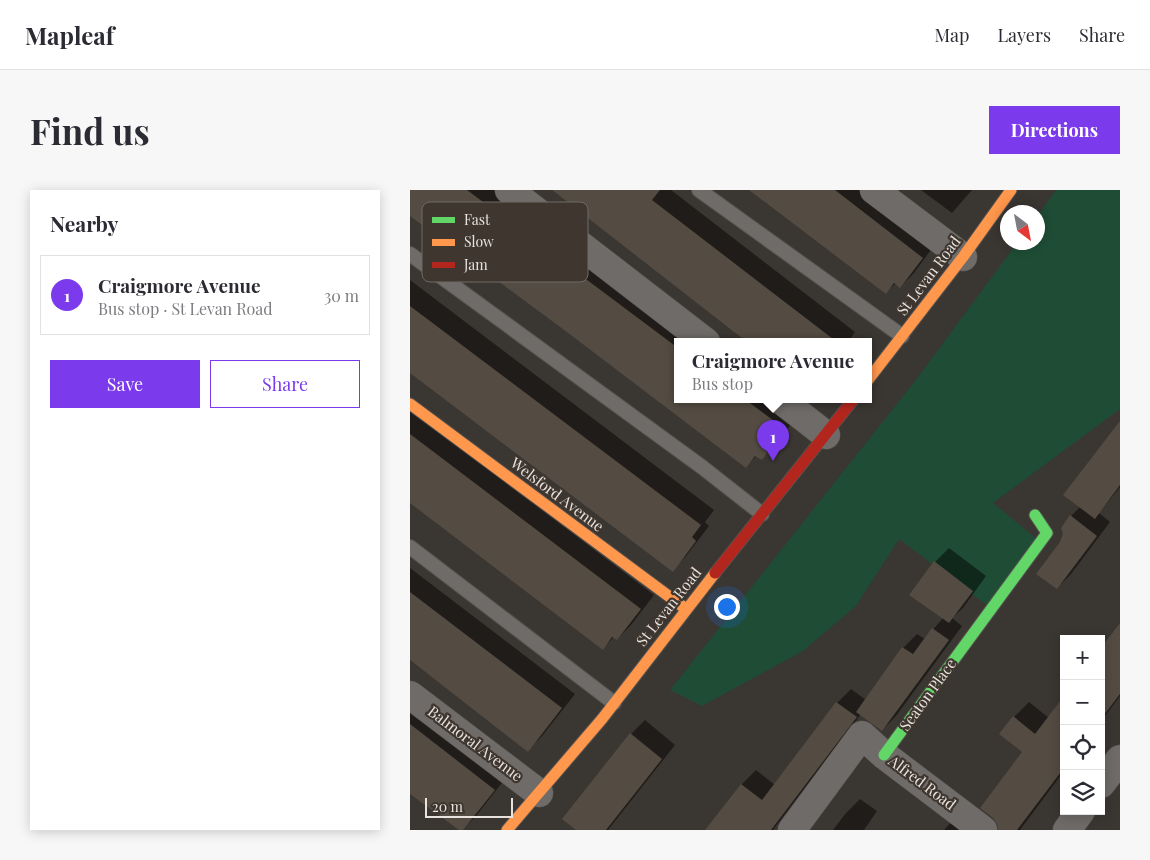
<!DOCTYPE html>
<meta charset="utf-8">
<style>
:root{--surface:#fff;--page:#f7f7f7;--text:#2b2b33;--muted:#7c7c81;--line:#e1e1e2;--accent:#7c3aed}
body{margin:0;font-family:"Playfair Display",serif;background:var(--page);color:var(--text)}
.controls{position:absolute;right:15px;bottom:15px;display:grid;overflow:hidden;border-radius:0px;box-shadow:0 2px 12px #0003}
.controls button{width:45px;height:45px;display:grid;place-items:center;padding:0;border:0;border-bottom:1px solid var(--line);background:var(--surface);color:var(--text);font:25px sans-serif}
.compass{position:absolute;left:590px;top:15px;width:45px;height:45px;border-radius:50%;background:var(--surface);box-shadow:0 2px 12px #0003;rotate:148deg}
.scale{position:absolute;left:15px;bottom:12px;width:88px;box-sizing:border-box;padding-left:5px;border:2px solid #e9e3df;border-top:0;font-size:14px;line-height:18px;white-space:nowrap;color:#e9e3df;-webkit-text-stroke:4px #3e362f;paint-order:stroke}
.you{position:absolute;left:316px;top:416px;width:18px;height:18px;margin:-12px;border:4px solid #fff;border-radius:50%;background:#1a73e8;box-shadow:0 0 0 8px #1a73e833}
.badge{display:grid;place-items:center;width:32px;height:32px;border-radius:50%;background:var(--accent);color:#fff;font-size:16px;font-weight:700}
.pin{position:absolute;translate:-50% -41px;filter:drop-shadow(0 1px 2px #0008)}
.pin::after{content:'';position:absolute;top:26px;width:18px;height:15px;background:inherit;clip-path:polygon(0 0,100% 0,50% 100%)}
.popup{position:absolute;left:264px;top:148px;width:198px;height:65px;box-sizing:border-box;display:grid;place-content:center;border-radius:0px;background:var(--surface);filter:drop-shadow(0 1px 4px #0005);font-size:16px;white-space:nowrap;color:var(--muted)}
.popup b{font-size:19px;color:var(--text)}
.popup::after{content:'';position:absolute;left:50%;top:100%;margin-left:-10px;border:10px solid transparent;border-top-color:var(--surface)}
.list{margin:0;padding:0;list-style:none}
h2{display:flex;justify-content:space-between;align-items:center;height:65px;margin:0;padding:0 20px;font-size:21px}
h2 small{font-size:16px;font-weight:400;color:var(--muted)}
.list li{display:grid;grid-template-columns:32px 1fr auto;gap:15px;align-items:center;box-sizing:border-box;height:80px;margin:0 10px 10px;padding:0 10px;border:1px solid var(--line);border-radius:0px}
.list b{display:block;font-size:19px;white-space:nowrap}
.list p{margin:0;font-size:16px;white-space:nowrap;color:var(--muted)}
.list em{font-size:16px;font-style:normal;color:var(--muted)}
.actions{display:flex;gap:10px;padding:15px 20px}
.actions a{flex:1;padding:11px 0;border:1px solid var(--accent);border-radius:0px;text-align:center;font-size:18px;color:var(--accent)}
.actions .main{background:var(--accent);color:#fff}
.icon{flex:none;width:28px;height:28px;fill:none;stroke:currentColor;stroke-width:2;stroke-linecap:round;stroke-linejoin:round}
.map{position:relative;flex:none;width:710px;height:640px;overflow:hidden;border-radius:0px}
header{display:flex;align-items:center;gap:30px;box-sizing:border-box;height:70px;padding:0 25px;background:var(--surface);border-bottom:1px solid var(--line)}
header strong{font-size:24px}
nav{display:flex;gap:28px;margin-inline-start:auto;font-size:18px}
.intro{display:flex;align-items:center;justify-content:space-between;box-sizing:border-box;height:120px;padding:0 30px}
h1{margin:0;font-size:35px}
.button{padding:12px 22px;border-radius:0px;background:var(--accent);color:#fff;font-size:18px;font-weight:700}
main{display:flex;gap:30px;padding:0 30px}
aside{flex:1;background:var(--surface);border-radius:0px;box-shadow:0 2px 12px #0003}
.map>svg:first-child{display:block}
.green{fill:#1e4c35}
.shadow{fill:#0007}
.building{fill:#544c42}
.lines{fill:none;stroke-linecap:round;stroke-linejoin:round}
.lane-casing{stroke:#56524f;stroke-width:16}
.street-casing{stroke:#56524f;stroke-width:29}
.fast-casing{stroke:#56524f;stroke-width:13}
.slow-casing{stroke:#56524f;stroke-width:13}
.jam-casing{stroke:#56524f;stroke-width:13}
.lane{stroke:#6e6b68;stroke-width:14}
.street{stroke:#6e6b68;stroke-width:28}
.fast{stroke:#63d668;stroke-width:11}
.slow{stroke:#ff974d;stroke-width:11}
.jam{stroke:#b3261e;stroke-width:11}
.labels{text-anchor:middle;stroke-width:4.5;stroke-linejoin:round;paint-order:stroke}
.street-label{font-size:15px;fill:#e9e3df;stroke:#3e362f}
.key{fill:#3e362f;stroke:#716a64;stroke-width:1}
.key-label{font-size:14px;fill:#e9e3df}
</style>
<header>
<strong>Mapleaf</strong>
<nav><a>Map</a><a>Layers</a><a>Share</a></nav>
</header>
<div class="intro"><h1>Find us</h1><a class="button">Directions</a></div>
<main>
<aside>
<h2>Nearby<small></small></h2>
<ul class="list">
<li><span class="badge">1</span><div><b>Craigmore Avenue</b><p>Bus stop · St Levan Road</p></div><em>30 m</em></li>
</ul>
<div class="actions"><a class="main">Save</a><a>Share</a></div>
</aside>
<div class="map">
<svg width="710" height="640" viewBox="0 0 710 640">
<rect width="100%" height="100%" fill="#3a3632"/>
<path class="green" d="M646,0H710V219L583,313L628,350L578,416L489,349L446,416L393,461L292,516L260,500L505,191L607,53L628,52V25Z"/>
<g class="shadow">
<path d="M0,0H89L291,152H268V210H368L388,225L365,255L351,269L347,265L336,277L0,24Z"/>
<path d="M142,0H261L445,142L438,152H340Z"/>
<path d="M341,0H456L526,53L504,83L490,97L486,93L476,102Z"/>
<path d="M511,0H562L542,23Z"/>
<path d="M0,90L304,320L295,332L299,336L276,366L262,380L0,181Z"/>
<path d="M0,220L244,405L221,435L207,449L204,447L193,458L0,312Z"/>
<path d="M710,234V297L689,323L700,332L661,384L647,398L651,353L661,326L671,316Z"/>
<path d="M539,358L576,386L553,418L542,428L552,436L486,526L472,540L451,524L363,640H296L332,594L346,580L365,595L427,513L441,499L456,510L493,458L507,444L515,449L533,428L525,372Z"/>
<path d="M0,378L165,504L132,546L118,560L0,470Z"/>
<path d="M710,435V506L691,531V459Z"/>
<path d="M654,508V581L610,640H590L614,562L604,527L619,512L639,528Z"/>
<path d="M0,510L98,585L66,626L52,640L0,601Z"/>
<path d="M235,530L265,555L198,640H168L154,628L221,544Z"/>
<path d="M450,609L467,621L454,640H423L436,623Z"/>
<path d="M554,618L585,640H534Z"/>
</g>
<g class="building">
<path d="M0,0H57L268,158V210H336L375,239L352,270L345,266L336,278L154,140L0,26Z"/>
<path d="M142,0H250L242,10L427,152H337Z"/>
<path d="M339,0H425L513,68L490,98L484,93L476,104Z"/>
<path d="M0,116L291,335L282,347L286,351L263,382L0,183Z"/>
<path d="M710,231V295L685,329L653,305Z"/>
<path d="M0,244L231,419L207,450L202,447L193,460L0,313Z"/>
<path d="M660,325L687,346L647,399L626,384L650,352L653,344L651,338Z"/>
<path d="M524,371L563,401L539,433L499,405Z"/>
<path d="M0,402L152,518L118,562L0,470Z"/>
<path d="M710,433V504L691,529V458Z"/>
<path d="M522,438L539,450L472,541L446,522L492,457L503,464Z"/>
<path d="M654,506V578L607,640H588L587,634L583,628L570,618L612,562L589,544L603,526L625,544Z"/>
<path d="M426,512L447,527L361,640H295L331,594L352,610Z"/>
<path d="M0,534L85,600L53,640H49L0,604Z"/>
<path d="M220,543L252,569L196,640H166L152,629Z"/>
</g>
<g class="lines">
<defs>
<g id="lane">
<path d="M289,0L492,146"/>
<path d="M0,64L292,277L352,324"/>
<path d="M0,357L204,513"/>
</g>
<g id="street">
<path d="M99,0L296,152"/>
<path d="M464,0L553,67"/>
<path d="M371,210L416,245"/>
<path d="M0,505L129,603"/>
<path d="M691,594L710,569"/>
<path d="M382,640L452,545L474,565L573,640"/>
<path d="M657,640L671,621"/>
</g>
<path id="fast" d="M474,565L637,343L625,325"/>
<g id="slow">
<path d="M458,190L553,67L601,0"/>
<path d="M0,214L276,419"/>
<path d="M97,640L192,529L305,383"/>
</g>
<path id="jam" d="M305,383L443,210"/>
</defs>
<use href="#lane" class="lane-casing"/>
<use href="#street" class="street-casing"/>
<use href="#fast" class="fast-casing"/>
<use href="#slow" class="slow-casing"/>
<use href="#jam" class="jam-casing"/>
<use href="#lane" class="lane"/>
<use href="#street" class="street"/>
<use href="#fast" class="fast"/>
<use href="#slow" class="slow"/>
<use href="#jam" class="jam"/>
</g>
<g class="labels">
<g class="street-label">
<text transform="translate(519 86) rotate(-53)" y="5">St Levan Road</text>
<text transform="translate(147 305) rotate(37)" y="5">Welsford Avenue</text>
<text transform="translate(259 417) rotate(-52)" y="5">St Levan Road</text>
<text transform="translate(518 505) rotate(-54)" y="5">Seaton Place</text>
<text transform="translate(65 554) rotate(37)" y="5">Balmoral Avenue</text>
<text transform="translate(512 593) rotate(37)" y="5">Alfred Road</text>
</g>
</g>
<rect x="12" y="12" width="166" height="80" rx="8" class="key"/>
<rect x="22" y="27" width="23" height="6" fill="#63d668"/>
<rect x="22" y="49" width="23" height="7" fill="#ff974d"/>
<rect x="22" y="72" width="23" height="6" fill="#b3261e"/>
<g class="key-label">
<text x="54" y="35">Fast</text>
<text x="54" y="57">Slow</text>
<text x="54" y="80">Jam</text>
</g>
</svg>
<div class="controls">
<button>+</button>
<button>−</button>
<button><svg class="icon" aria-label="locate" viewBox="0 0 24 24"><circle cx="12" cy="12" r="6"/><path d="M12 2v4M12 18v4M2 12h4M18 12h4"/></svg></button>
<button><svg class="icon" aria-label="layers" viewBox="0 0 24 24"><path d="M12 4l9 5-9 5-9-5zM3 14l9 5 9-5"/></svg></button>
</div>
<svg class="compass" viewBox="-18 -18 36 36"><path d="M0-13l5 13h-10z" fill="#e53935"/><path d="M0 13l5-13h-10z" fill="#7c7c81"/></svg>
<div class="scale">20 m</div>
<div class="you"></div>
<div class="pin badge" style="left:363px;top:271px">1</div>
<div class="popup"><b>Craigmore Avenue</b>Bus stop</div>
</div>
</main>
